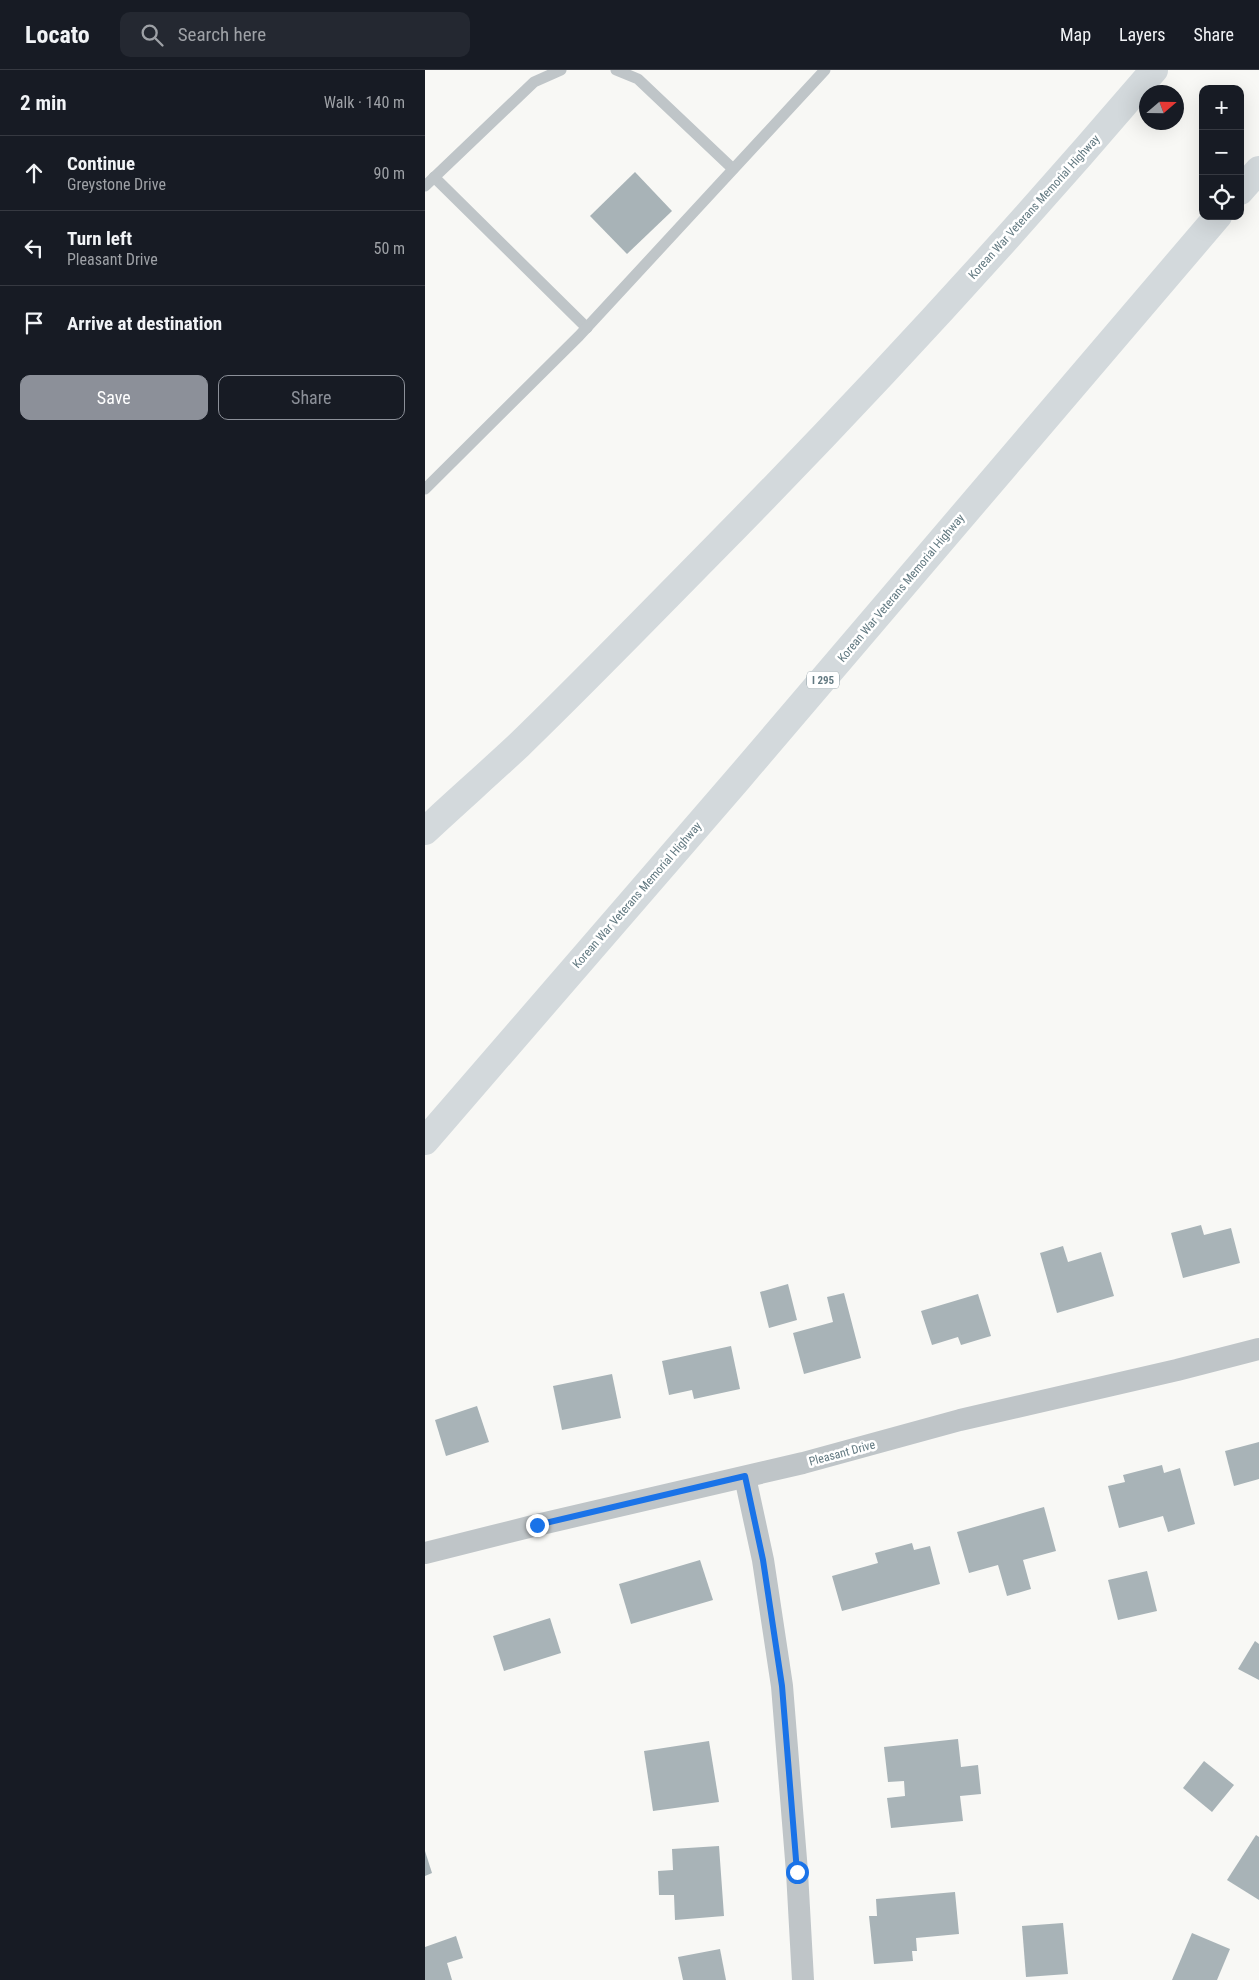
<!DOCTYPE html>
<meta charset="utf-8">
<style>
:root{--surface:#171b24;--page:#242831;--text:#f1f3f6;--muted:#9ea1a6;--line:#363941;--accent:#8c9099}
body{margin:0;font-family:"Roboto Condensed",sans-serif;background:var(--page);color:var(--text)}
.controls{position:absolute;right:15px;top:15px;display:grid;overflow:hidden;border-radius:10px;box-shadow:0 5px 20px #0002}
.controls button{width:45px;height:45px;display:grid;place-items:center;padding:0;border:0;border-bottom:1px solid var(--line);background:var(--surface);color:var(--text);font:25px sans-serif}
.compass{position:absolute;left:714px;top:15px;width:45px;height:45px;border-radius:50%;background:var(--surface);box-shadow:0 5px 20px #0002;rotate:70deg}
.stop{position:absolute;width:15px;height:15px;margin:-11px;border:4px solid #1a73e8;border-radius:50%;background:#fff}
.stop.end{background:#1a73e8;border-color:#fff;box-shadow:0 1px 5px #0008}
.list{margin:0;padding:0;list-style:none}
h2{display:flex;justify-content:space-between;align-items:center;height:65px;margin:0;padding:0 20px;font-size:21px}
h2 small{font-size:16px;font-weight:400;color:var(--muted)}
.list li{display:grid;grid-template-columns:32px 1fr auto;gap:15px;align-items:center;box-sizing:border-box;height:75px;padding:0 20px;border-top:1px solid var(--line)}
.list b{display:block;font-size:19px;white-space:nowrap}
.list p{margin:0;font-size:16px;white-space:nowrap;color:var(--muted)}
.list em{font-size:16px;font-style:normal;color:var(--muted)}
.actions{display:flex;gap:10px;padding:15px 20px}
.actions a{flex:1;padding:11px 0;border:1px solid var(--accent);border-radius:10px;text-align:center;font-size:18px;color:var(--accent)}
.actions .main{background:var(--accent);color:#fff}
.icon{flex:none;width:28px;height:28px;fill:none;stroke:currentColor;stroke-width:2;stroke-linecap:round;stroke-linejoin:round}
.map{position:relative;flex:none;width:834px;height:1910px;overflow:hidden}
header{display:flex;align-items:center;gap:30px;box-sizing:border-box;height:70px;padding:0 25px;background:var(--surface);border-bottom:1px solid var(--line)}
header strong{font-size:24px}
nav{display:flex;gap:28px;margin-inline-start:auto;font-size:18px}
.search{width:350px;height:45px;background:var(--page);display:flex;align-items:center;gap:12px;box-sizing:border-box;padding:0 18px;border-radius:10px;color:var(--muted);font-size:19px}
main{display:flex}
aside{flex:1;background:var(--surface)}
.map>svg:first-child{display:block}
.building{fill:#a8b3b7}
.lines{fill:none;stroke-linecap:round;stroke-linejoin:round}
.lane{stroke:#bfc5c8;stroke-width:11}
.street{stroke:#bfc5c8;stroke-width:22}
.highway{stroke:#d3d9dc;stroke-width:28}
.route{stroke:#1a73e8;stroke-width:6}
.labels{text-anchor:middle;stroke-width:5;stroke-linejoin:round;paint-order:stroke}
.shield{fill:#fff;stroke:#91a1a7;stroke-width:1}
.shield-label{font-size:11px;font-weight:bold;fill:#627981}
.street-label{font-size:12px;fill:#627981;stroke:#fff}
</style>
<header>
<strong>Locato</strong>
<div class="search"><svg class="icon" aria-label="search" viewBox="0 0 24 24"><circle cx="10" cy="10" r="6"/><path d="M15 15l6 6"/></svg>Search here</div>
<nav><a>Map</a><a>Layers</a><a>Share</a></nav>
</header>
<main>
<aside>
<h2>2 min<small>Walk · 140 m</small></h2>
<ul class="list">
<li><svg class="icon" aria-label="ahead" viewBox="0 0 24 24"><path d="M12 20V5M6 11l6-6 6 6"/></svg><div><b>Continue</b><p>Greystone Drive</p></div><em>90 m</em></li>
<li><svg class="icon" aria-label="left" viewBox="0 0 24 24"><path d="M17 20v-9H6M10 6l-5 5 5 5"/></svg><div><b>Turn left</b><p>Pleasant Drive</p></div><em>50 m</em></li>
<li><svg class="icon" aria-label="arrive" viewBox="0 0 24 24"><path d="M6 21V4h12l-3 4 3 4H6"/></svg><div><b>Arrive at destination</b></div></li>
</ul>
<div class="actions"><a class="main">Save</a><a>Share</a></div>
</aside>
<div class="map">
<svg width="834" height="1910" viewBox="0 0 834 1910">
<rect width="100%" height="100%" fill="#f8f8f5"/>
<g class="building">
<path d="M210,102L247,141L202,184L165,146Z"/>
<path d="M776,1155L779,1165L806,1158L815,1193L758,1208L746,1163Z"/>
<path d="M638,1176L643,1192L676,1182L689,1226L632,1243L615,1183Z"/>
<path d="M363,1214L372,1250L344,1258L335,1222Z"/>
<path d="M419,1223L436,1288L379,1304L368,1263L408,1252L402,1227Z"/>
<path d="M553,1224L566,1266L536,1275L533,1267L507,1275L496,1241Z"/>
<path d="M306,1276L315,1319L269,1329L267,1320L244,1325L237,1291Z"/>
<path d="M187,1304L196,1348L137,1360L128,1316Z"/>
<path d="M52,1336L64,1372L21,1386L10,1350Z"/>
<path d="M834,1372V1409L809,1416L800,1381Z"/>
<path d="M737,1395L739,1403L755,1398L770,1454L743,1462L738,1446L694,1458L683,1416L700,1412L698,1405Z"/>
<path d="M619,1437L631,1481L598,1490L606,1519L582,1526L573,1495L544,1503L532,1462Z"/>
<path d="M487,1473L489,1480L505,1476L515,1514L417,1541L407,1506L453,1493L450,1483Z"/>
<path d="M275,1490L288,1530L206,1554L194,1514Z"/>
<path d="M722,1501L732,1541L693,1550L683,1510Z"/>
<path d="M125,1548L136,1583L79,1601L68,1566Z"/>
<path d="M830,1571L834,1574V1610L813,1599Z"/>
<path d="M533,1669L536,1697L553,1695L556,1724L535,1726L538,1751L466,1758L462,1728L480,1726L479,1711L463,1712L459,1677Z"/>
<path d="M284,1671L294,1732L228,1741L219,1681Z"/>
<path d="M779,1691L809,1715L787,1742L758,1718Z"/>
<path d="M831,1765L834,1767V1830L802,1810Z"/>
<path d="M294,1776L299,1846L250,1850L249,1825H234L233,1801L248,1800L247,1779Z"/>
<path d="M0,1781L7,1803L0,1806Z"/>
<path d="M530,1822L534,1864L491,1868L492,1881H487L488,1891L449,1894L444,1846H452L451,1829Z"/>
<path d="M638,1853L643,1904L601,1907L597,1856Z"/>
<path d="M767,1863L805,1879L792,1910H747Z"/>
<path d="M31,1866L38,1888L22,1893L27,1910H0V1877Z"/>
<path d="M295,1879L301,1910H258L253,1887Z"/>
</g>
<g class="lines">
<g class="lane">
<path d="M191,0L213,9L308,99"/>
<path d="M9,107L162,258"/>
<path d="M0,116L109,12L136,0"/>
<path d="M0,419L154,266L400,0"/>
</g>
<g class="street">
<path d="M320,1407L338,1490L357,1616L372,1802L378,1910"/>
<path d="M0,1483L112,1455L378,1393L535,1350L752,1300L834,1279"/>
</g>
<g class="highway">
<path d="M815,121L834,100"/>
<path d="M0,761C31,732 63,704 94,675C160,611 224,545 288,480C441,325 588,165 729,0"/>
<path d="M0,1071L313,709L793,146"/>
</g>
</g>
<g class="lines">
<path class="route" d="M112,1455L320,1406L338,1490L357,1616L372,1802"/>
</g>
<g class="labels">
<rect class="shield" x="382" y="601.5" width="32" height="17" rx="4"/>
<g class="shield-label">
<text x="398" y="614">I 295</text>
</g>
<g class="street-label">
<text transform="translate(609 137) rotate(-48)" y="4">Korean War Veterans Memorial Highway</text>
<text transform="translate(476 518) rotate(-50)" y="4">Korean War Veterans Memorial Highway</text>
<text transform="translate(212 825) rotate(-49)" y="4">Korean War Veterans Memorial Highway</text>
<text transform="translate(417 1383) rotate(-15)" y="4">Pleasant Drive</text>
</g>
</g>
</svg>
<div class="controls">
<button>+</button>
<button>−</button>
<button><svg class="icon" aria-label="locate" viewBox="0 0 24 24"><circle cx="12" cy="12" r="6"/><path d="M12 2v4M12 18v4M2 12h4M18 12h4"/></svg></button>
</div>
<svg class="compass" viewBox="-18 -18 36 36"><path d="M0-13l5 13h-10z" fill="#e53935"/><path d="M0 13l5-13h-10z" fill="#9ea1a6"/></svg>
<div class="stop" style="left:372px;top:1802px"></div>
<div class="stop end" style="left:112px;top:1455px"></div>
</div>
</main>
